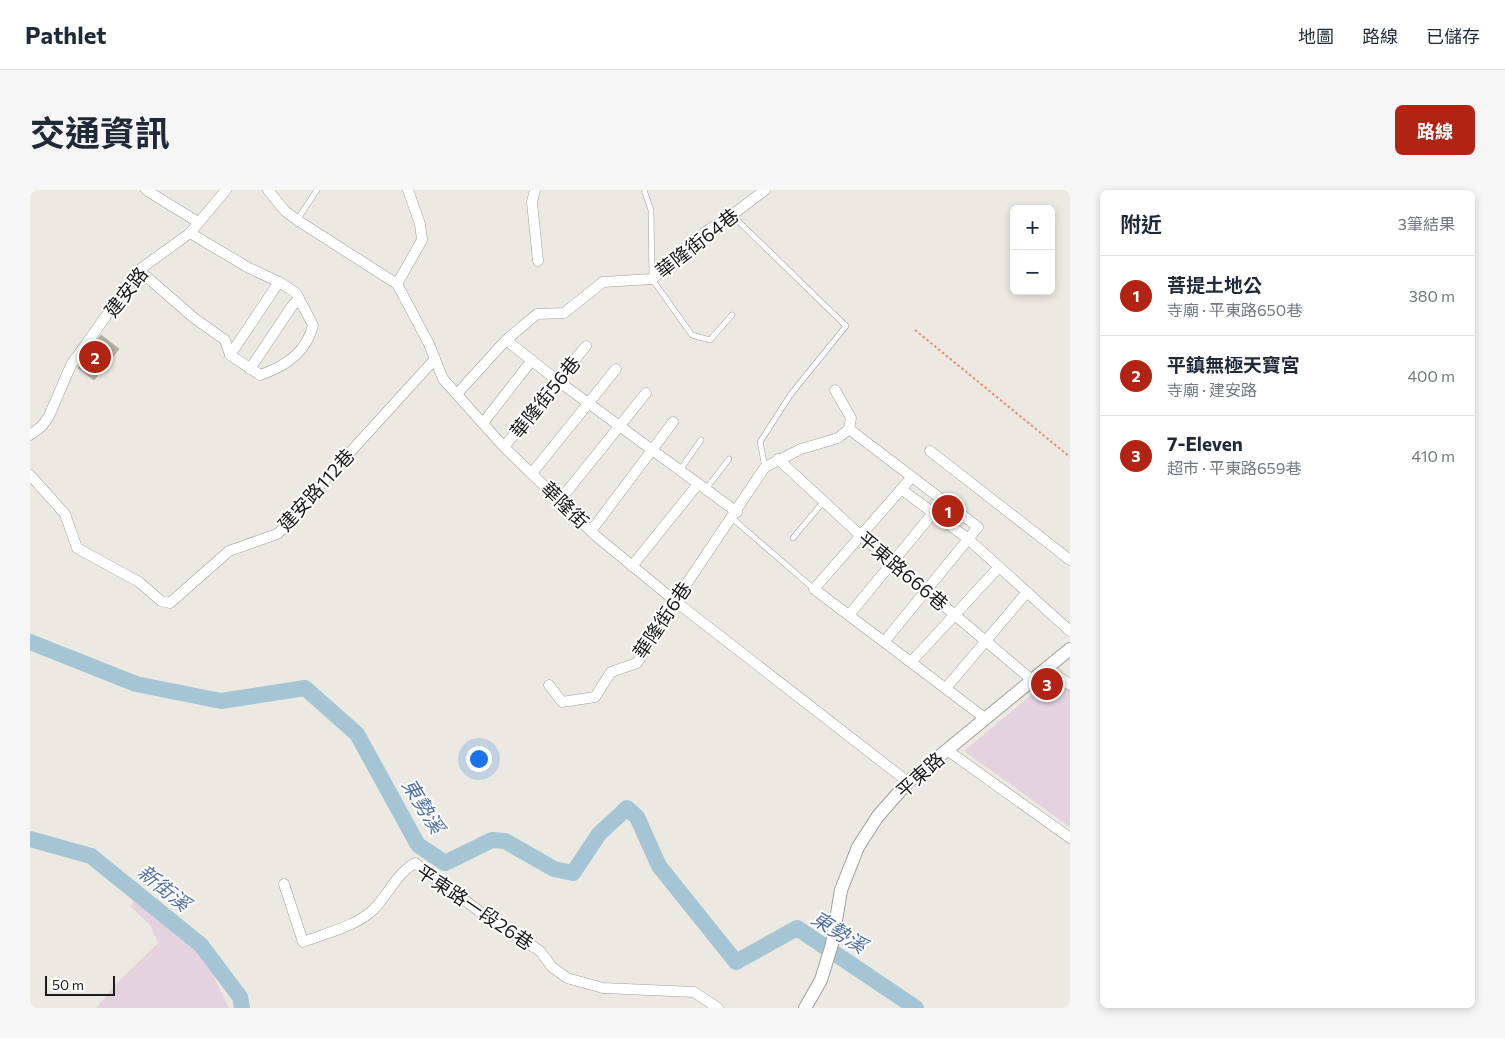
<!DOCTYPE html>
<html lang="zh-TW">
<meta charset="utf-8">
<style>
:root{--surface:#fff;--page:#f6f6f7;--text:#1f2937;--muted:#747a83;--line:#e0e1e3;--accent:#b22313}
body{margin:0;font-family:Commissioner,"Noto Sans TC",sans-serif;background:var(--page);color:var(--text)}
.controls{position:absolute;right:15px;top:15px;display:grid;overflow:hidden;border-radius:8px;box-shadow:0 2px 8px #0003}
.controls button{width:45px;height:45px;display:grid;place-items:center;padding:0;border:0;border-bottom:1px solid var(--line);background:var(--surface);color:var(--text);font:25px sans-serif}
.scale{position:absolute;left:15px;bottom:12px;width:70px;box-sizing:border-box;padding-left:5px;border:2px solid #1b1b1b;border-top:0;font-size:14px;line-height:18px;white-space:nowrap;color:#1b1b1b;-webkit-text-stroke:4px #fff;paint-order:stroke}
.you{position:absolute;left:448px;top:568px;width:18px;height:18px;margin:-12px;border:4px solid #fff;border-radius:50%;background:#1a73e8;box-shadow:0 0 0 8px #1a73e833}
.badge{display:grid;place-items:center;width:32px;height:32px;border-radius:50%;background:var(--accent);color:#fff;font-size:16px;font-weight:700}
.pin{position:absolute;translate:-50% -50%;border:2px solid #fff;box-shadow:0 1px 5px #0006}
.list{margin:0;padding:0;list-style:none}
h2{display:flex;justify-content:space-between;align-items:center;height:65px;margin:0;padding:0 20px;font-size:21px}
h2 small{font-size:16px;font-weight:400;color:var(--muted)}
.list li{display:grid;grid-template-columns:32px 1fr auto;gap:15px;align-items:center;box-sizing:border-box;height:80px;padding:0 20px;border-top:1px solid var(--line)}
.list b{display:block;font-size:19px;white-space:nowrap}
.list p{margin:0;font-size:16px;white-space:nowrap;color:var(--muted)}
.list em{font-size:16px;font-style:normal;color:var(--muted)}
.map{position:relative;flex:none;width:1040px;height:818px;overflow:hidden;border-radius:8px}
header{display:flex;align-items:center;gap:30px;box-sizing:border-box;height:70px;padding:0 25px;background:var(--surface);border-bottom:1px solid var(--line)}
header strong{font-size:24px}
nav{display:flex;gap:28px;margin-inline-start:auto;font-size:18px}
.intro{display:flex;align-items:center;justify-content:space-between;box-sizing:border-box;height:120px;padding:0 30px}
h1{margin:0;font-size:35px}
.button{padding:12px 22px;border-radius:8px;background:var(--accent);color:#fff;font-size:18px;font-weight:700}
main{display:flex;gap:30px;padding:0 30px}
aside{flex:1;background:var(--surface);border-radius:8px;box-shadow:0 2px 8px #0003}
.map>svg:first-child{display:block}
.industrial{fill:#e4d3df}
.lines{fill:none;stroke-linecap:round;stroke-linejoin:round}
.river{stroke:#a5c5d5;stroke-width:16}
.building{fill:#b8b2ab;stroke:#bbb1a5}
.service-casing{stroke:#9f9f9f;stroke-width:6}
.minor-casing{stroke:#9f9f9f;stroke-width:11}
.tertiary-casing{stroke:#9f9f9f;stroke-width:14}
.path{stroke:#eb8b72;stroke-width:2;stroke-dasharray:2.5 2.5;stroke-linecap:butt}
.service{stroke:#fff;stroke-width:5}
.minor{stroke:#fff;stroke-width:10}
.tertiary{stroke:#fff;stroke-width:12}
.labels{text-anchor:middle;stroke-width:4;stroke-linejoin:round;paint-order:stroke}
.street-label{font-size:19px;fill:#1b1b1b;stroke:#fff}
.water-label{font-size:20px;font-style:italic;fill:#5271a0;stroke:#fff}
</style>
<header>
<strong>Pathlet</strong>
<nav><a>地圖</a><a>路線</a><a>已儲存</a></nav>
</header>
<div class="intro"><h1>交通資訊</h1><a class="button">路線</a></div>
<main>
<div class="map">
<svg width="1040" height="818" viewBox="0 0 1040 818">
<rect width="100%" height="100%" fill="#ebe9e1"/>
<g class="industrial">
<path d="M1024,486L1040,497V637L934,561Z"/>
<path d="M106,708L163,753L177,772L199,818H66L85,795L128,753L120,735L100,716Z"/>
</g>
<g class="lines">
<g class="river">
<path d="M0,452L106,494L191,511L275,498L327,544L388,655L415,673L462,650L475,651L524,679L543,683L569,644L597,618L607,627L629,676L706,772L767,738L886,818"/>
<path d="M0,649L61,666L171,755L210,807L212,818"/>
</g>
</g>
<path class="building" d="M71,145L89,159L64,190L48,178Z"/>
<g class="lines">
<defs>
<g id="service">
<path d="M614,0L621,20L622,89L662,145L680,150L702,125"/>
<path d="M702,25L816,136L761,204L730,252L735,277"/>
<path d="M267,30L287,0"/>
<path d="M650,280L671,250"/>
<path d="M676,299L699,269"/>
<path d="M702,328L784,399"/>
<path d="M763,348L794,311"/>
</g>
<g id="minor">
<path d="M116,0L168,32"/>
<path d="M238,0L255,21L267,30L367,94L399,154L413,189L474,257L566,346L645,411L878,592"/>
<path d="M505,0L502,12L508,71"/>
<path d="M109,80L164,128L195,150L200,165L230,185C254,177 277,162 283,135L266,103L249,92L219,78L160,43"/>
<path d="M367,94L392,50L390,34L378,0"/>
<path d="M476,150L528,191L707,322"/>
<path d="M200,165L249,92"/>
<path d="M220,179L262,116L269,109"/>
<path d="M427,204L476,150L507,124L534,123L573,92L622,89L675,42L702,25L735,0"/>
<path d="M453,233L502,170"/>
<path d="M819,239L948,337L854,452"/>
<path d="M0,245L12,236L19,226L41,175L109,80L160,43L196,0"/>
<path d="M474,257L556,156"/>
<path d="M900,261L1040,370"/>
<path d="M748,269L830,345L1002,490"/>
<path d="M502,283L586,179"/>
<path d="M0,285L35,324L47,358L109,392L131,411L140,413L199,361L247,344L262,331L283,303L405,169"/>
<path d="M881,288L784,399L956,529"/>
<path d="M871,299L937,348L1040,441"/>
<path d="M530,310L616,203"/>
<path d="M561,341L643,232"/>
<path d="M602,376L668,294"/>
<path d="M819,425L903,323"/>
<path d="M881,472L969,377"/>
<path d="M1016,478L1040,495"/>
<path d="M519,495L532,512L565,507L581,482L607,473L645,411L735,277L771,259L808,248L819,239L821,228L805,200"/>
<path d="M916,498L997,402"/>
<path d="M917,560L1040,648"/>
<path d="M254,694L273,752C296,743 327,736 344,719C359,704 366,684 385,673L457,727L510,761L522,777L537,788L573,798L664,802L688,818"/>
</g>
<path id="tertiary" d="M775,818L791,790L802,754L811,700L828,657L848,626L878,592L1040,459"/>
</defs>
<use href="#service" class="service-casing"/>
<use href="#minor" class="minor-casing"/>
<use href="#tertiary" class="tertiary-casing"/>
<path class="path" d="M885,140L1040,267"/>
<use href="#service" class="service"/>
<use href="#minor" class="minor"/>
<use href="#tertiary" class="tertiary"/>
</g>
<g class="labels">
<g class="street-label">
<text transform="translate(667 53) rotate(-38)" y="7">華隆街64巷</text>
<text transform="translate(96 102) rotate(-52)" y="7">建安路</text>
<text transform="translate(515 207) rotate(-51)" y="7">華隆街56巷</text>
<text transform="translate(286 300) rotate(-48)" y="7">建安路112巷</text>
<text transform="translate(535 315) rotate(44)" y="7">華隆街</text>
<text transform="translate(873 381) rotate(40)" y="7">平東路666巷</text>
<text transform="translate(632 430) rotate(-56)" y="7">華隆街6巷</text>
<text transform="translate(890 585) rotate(-42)" y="7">平東路</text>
<text transform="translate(445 717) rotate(34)" y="7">平東路一段26巷</text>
</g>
<g class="water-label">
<text transform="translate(393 616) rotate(58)" y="7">東勢溪</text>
<text transform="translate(134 698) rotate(39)" y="7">新街溪</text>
<text transform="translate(809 742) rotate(32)" y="7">東勢溪</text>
</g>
</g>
</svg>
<div class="controls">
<button>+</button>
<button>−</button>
</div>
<div class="scale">50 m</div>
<div class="you"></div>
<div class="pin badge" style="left:918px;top:321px">1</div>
<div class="pin badge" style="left:65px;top:167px">2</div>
<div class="pin badge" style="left:1017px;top:494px">3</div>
</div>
<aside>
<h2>附近<small>3筆結果</small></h2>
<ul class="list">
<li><span class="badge">1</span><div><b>菩提土地公</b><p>寺廟 · 平東路650巷</p></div><em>380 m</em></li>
<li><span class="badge">2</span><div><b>平鎮無極天寶宮</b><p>寺廟 · 建安路</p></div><em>400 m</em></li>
<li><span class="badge">3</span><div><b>7-Eleven</b><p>超市 · 平東路659巷</p></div><em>410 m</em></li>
</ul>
</aside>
</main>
